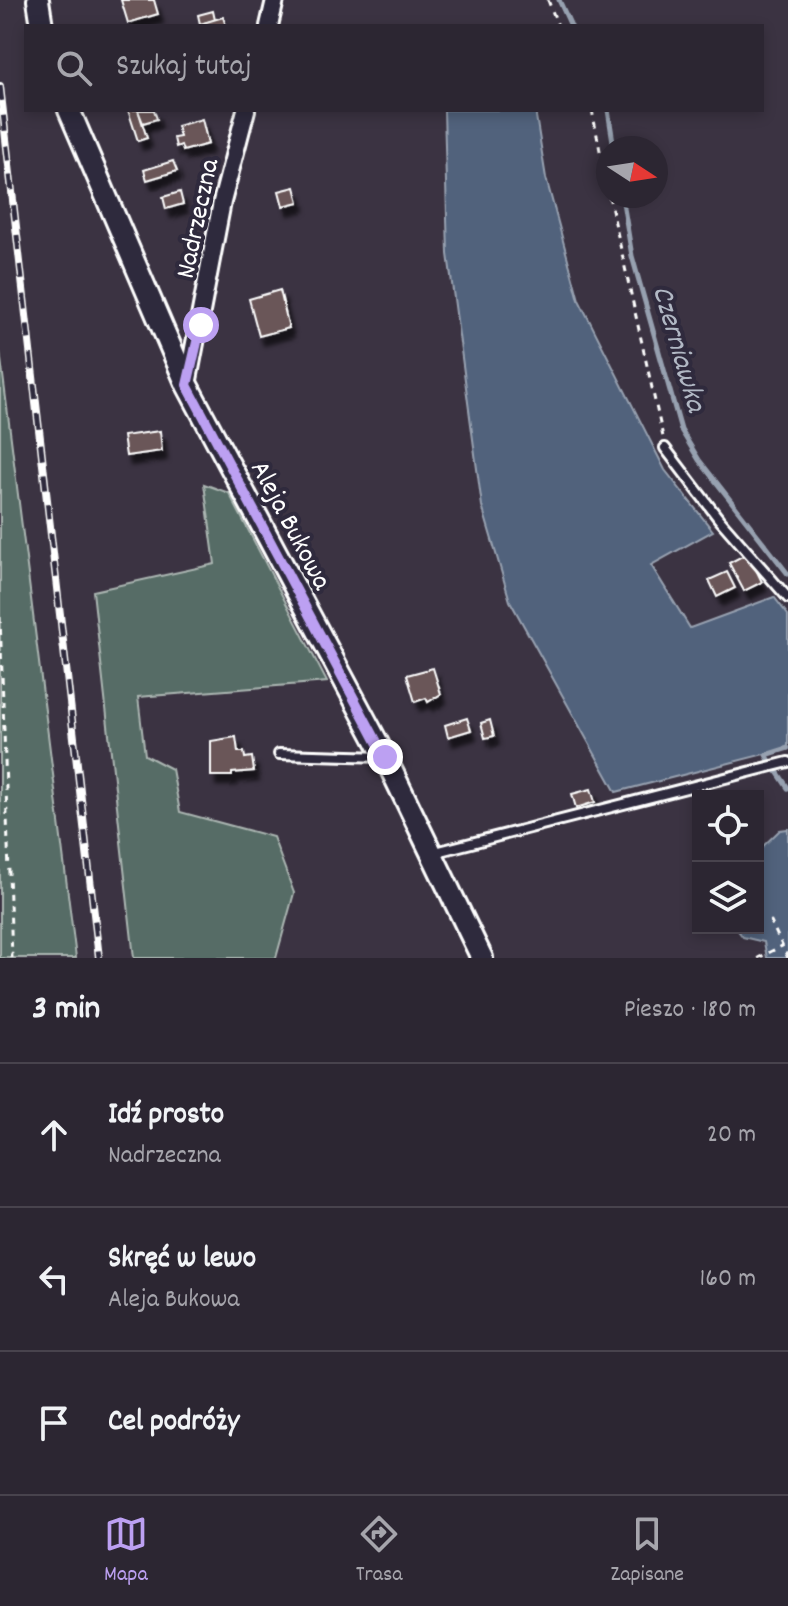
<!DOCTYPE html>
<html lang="pl">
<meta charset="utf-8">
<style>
:root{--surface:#2c2632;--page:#342e3a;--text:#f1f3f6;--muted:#a6a5ac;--line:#48434d;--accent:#bca0f2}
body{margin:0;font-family:Dekko,sans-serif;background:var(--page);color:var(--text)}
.controls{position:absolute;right:24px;bottom:24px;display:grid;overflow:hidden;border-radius:0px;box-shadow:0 4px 12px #0003}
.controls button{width:72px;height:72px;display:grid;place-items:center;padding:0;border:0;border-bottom:2px solid var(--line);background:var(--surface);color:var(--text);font:40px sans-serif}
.compass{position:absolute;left:596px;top:136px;width:72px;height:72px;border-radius:50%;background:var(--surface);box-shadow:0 4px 12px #0003;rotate:102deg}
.stop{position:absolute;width:24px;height:24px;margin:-18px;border:6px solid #bca0f2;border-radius:50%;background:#fff}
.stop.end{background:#bca0f2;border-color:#fff;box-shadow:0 2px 8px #0008}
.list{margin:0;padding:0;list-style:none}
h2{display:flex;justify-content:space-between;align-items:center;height:104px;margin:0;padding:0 32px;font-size:34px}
h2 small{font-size:26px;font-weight:400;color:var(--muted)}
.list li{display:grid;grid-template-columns:52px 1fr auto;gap:24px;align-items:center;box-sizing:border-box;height:144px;padding:0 32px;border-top:2px solid var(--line)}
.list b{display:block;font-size:30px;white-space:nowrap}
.list p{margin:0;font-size:26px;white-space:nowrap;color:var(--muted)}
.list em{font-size:26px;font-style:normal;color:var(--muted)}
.icon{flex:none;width:44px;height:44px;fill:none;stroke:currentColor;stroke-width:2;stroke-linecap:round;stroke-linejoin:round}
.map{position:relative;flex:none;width:788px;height:958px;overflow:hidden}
.search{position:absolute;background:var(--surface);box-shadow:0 4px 12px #0003;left:24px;right:24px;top:24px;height:88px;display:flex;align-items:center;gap:20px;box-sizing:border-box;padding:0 28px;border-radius:0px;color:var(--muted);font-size:30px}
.sheet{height:536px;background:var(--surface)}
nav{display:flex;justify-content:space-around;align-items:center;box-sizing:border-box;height:112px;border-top:2px solid var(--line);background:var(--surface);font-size:22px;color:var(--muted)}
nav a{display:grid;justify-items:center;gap:4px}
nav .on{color:var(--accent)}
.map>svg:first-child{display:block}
.green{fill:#576c66;stroke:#abb6b2;stroke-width:2}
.water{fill:#51627c;stroke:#97a1b0;stroke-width:2}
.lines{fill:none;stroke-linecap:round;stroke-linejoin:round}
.stream{stroke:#97a1b0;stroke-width:5}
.building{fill:#6a5758;stroke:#fff;stroke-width:2;filter:url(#shadow)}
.service-casing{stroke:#fff;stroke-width:14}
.minor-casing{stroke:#fff;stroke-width:22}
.tertiary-casing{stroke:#fff;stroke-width:26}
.path{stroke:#fff;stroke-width:3;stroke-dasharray:6 6;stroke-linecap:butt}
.service{stroke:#2f2a3d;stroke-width:8}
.minor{stroke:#2f2a3d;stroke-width:16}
.tertiary{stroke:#2f2a3d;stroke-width:20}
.rail-casing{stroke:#fff;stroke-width:8}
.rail{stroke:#2f2a3d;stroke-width:5;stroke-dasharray:15;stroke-linecap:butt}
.route{stroke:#bca0f2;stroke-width:10}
.labels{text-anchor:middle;stroke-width:8;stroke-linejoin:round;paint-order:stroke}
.street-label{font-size:28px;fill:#fff;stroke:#2f2a3d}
.water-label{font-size:30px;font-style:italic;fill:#b1b8c4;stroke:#2f2a3d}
</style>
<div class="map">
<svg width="788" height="958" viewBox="0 0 788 958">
<defs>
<filter id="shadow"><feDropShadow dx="5" dy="9" stdDeviation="2" flood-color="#0009"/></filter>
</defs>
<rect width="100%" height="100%" fill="#3b3342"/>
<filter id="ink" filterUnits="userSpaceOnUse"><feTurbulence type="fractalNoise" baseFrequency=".0125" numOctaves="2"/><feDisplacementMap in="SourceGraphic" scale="16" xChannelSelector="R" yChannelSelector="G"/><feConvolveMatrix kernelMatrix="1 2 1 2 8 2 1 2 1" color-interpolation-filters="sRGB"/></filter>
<g filter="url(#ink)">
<g class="green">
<path d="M0,351L76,958H0Z"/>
<path d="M204,484L229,493L327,682L138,697L145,755L172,769L180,812L273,837L294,893L276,958H134L93,591L215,564Z"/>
</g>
<g class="water">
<path d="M444,110H535L546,178L579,300L665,470L713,531L651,565L690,628L774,597L788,615V748L616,792L510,601L482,506L448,254Z"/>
<path d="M788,829V958H767L764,942L743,937L736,928H758V851L780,830Z"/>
</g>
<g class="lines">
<g class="stream">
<path d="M559,0L571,26"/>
<path d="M608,110L614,148"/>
<path d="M622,196L632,256L681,430L699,460L788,574"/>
<path d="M788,748L766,755L788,788"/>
</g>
</g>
<g class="building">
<path d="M121,0H154L158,14L128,23Z"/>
<path d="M213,11L215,20L200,24L198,15Z"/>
<path d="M223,17L226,26H200V24Z"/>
<path d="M128,110H138L147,138L138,141Z"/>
<path d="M138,110H154L157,119L143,123Z"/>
<path d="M202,119L208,144L183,151L181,145L176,147L174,138L180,137L177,126Z"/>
<path d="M173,161L177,171L147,180L144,170Z"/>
<path d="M295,187L299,202L283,206L279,191Z"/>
<path d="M180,192L183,204L166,209L163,197Z"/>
<path d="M280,290L289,328L259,336L249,299Z"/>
<path d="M160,431L162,451L126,456L123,436Z"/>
<path d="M748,553L762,582L744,591L729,563Z"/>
<path d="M727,572L735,588L717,597L709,580Z"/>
<path d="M433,668L441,694L428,702L426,698L415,702L407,675Z"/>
<path d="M467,718L471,730L448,737L445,725Z"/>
<path d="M490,720L494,736L485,738L481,723Z"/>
<path d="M236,737L238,752H244L245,758L252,757L254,771L232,773V776H211V741Z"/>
<path d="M591,789L595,802L576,808L572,794Z"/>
</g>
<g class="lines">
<defs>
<g id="service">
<path d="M665,448L719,519L788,598"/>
<path d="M279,754L384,757"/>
<path d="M432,853L788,762"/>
</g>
<g id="minor">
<path d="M269,26L275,0"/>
<path d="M187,385L222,202L246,110"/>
</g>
<g id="tertiary">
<path d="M38,0L42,26"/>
<path d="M69,110L187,385L385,757L482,958"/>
</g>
</defs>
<use href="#service" class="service-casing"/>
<use href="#minor" class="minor-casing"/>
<use href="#tertiary" class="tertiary-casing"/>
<g class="path">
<path d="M548,0L558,26"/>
<path d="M592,110L608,191"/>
<path d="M609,196L663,437"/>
<path d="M0,617L12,958"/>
<path d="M770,920L788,958"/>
<path d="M758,958L782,946"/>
</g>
<use href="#service" class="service"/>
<use href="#minor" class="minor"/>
<use href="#tertiary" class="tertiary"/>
<defs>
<path id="rail" d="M0,86L99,958"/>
</defs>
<use href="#rail" class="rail-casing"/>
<use href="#rail" class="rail"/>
</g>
</g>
<g class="lines" filter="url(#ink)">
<path class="route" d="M201,325L187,385L385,757"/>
</g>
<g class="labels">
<g class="street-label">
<text transform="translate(195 218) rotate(-78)" y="10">Nadrzeczna</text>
<text transform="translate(293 524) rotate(62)" y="10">Aleja Bukowa</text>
</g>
<g class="water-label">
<text transform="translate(681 348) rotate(74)" y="10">Czerniawka</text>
</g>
</g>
</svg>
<div class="controls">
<button><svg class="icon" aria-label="locate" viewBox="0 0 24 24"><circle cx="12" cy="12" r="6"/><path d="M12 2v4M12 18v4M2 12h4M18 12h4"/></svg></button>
<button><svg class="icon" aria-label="layers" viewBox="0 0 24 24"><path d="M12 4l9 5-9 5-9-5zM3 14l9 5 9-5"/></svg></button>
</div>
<svg class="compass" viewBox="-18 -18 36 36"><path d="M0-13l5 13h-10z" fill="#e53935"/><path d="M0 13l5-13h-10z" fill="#a6a5ac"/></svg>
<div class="stop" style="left:201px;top:325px"></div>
<div class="stop end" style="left:385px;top:757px"></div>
<div class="search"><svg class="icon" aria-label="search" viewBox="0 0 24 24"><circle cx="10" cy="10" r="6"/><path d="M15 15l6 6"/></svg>Szukaj tutaj</div>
</div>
<section class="sheet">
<h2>3 min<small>Pieszo · 180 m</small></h2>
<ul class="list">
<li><svg class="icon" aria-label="ahead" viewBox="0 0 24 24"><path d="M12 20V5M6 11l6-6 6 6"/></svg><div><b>Idź prosto</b><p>Nadrzeczna</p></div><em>20 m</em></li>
<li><svg class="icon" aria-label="left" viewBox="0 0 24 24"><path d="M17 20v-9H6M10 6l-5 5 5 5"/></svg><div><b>Skręć w lewo</b><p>Aleja Bukowa</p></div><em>160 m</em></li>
<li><svg class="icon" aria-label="arrive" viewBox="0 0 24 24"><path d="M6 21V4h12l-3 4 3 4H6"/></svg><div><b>Cel podróży</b></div></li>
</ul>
</section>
<nav>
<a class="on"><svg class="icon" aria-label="map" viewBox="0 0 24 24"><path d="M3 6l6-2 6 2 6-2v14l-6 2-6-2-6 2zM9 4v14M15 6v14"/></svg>Mapa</a>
<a><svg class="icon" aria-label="directions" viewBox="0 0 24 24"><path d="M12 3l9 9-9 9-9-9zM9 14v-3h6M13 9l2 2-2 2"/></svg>Trasa</a>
<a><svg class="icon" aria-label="saved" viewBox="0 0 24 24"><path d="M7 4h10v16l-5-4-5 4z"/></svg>Zapisane</a>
</nav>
